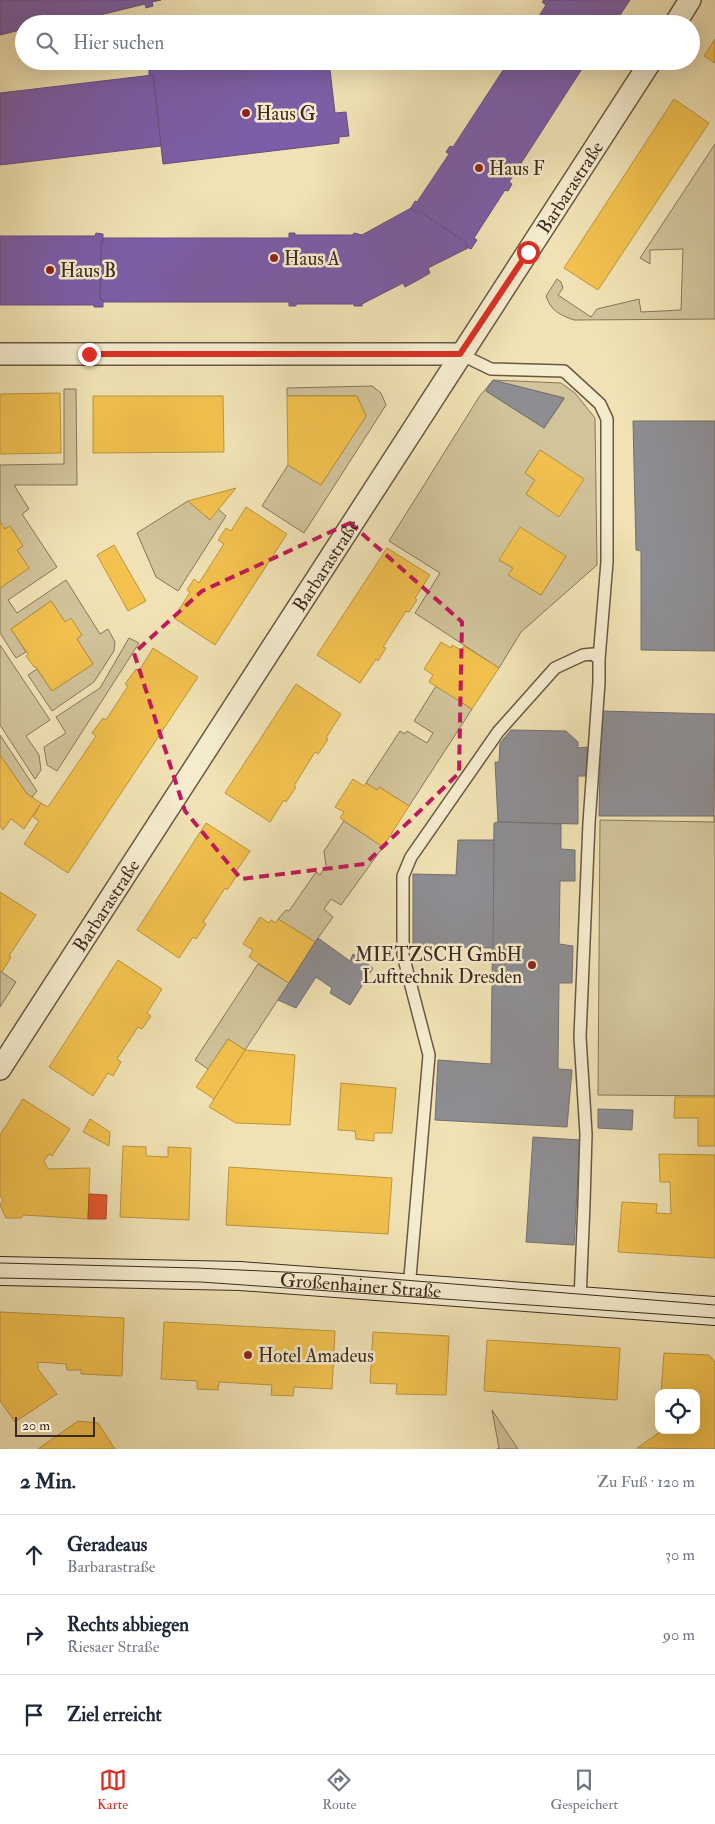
<!DOCTYPE html>
<html lang="de">
<meta charset="utf-8">
<style>
:root{--surface:#fff;--page:#f6f6f7;--text:#1f2937;--muted:#747a83;--line:#e0e1e3;--accent:#d93025}
body{margin:0;font-family:"IM FELL Double Pica",serif;background:var(--page);color:var(--text)}
.controls{position:absolute;right:15px;bottom:15px;display:grid;overflow:hidden;border-radius:10px;box-shadow:0 5px 20px #0002}
.controls button{width:45px;height:45px;display:grid;place-items:center;padding:0;border:0;border-bottom:1px solid var(--line);background:var(--surface);color:var(--text);font:25px sans-serif}
.scale{position:absolute;left:15px;bottom:12px;width:80px;box-sizing:border-box;padding-left:5px;border:2px solid #3c2a1e;border-top:0;font-size:14px;line-height:18px;white-space:nowrap;color:#3c2a1e;-webkit-text-stroke:4px #f5ecce;paint-order:stroke}
.stop{position:absolute;width:15px;height:15px;margin:-11px;border:4px solid #d93025;border-radius:50%;background:#fff}
.stop.end{background:#d93025;border-color:#fff;box-shadow:0 1px 5px #0008}
.list{margin:0;padding:0;list-style:none}
h2{display:flex;justify-content:space-between;align-items:center;height:65px;margin:0;padding:0 20px;font-size:21px}
h2 small{font-size:16px;font-weight:400;color:var(--muted)}
.list li{display:grid;grid-template-columns:32px 1fr auto;gap:15px;align-items:center;box-sizing:border-box;height:80px;padding:0 20px;border-top:1px solid var(--line)}
.list b{display:block;font-size:19px;white-space:nowrap}
.list p{margin:0;font-size:16px;white-space:nowrap;color:var(--muted)}
.list em{font-size:16px;font-style:normal;color:var(--muted)}
.icon{flex:none;width:28px;height:28px;fill:none;stroke:currentColor;stroke-width:2;stroke-linecap:round;stroke-linejoin:round}
.map{position:relative;flex:none;width:715px;height:1449px;overflow:hidden}
.search{position:absolute;background:var(--surface);box-shadow:0 5px 20px #0002;left:15px;right:15px;top:15px;height:55px;display:flex;align-items:center;gap:12px;box-sizing:border-box;padding:0 18px;border-radius:28px;color:var(--muted);font-size:19px}
.sheet{height:305px;background:var(--surface)}
nav{display:flex;justify-content:space-around;align-items:center;box-sizing:border-box;height:70px;border-top:1px solid var(--line);background:var(--surface);font-size:14px;color:var(--muted)}
nav a{display:grid;justify-items:center;gap:2px}
nav .on{color:var(--accent)}
.map>svg:first-child{display:block}
.green{fill:#d1c39a;stroke:#86765c;fill-rule:evenodd}
.homes{fill:#f2c14e;stroke:#bb9440}
.shops{fill:#e4572e;stroke:#b24a29}
.offices{fill:#7b5ea7;stroke:#684e7e}
.industry{fill:#8d8d92;stroke:#756f6f}
.lines{fill:none;stroke-linecap:round;stroke-linejoin:round}
.service-casing{stroke:#695844;stroke-width:14}
.minor-casing{stroke:#695844;stroke-width:24}
.secondary-casing{stroke:#3c2a1e;stroke-width:30}
.service{stroke:#f5ecce;stroke-width:11}
.minor{stroke:#f5ecce;stroke-width:21}
.secondary{stroke:#f5ecce;stroke-width:28}
.tram{stroke:#3c2a1e;stroke-width:1}
.route{stroke:#d93025;stroke-width:6}
.marked{fill:none;stroke:#c2185b;stroke-width:4;stroke-dasharray:10 6;stroke-linejoin:round}
.poi-dot{fill:#8f2418;stroke:#f5ecce;stroke-width:2}
.labels{text-anchor:middle;stroke-width:5;stroke-linejoin:round;paint-order:stroke}
.poi-label{font-size:19px;fill:#3c2a1e;stroke:#f5ecce;text-anchor:start}
.street-label{font-size:19px;fill:#3c2a1e;stroke:#f5ecce}
</style>
<div class="map">
<svg width="715" height="1449" viewBox="0 0 715 1449">
<rect width="100%" height="100%" fill="#f0e2b4"/>
<filter id="stains"><feTurbulence type="fractalNoise" baseFrequency=".004" numOctaves="4"/><feColorMatrix values="0 0 0 0 .2 0 0 0 0 .09 0 0 0 0 .02 0 0 0 .5 -.17"/></filter>
<radialGradient id="worn" r=".72"><stop offset=".6" stop-color="#630" stop-opacity="0"/><stop offset="1" stop-color="#630" stop-opacity=".3"/></radialGradient>
<g class="green">
<path d="M715,144V319L574,320C560,315 551,311 546,296L557,279L561,282L563,288L558,295L591,317L597,309L639,299L641,312L681,310L683,249L650,250V264L640,258Z"/>
<path d="M493,380L561,383L575,393L595,418L597,565L521,632L499,668L415,613L440,573L389,541L479,397ZM493,381L564,398V399L544,428L486,391ZM540,450L583,479L559,516L526,494L535,480L525,473ZM566,556L541,595L509,575L513,568L499,560Z"/>
<path d="M372,386L381,393L386,405L304,533L262,506L288,465L321,485L366,416L357,396H287V388Z"/>
<path d="M64,389H76L77,485H14L29,509L22,514L57,567L8,600L17,613L66,580L100,634L108,629L115,642L114,651L94,682L52,711L28,675L37,669L52,691L93,664L77,639L82,635L71,619L65,622L51,601L11,629L26,652L16,658L0,633V588L29,568L17,550L23,546L10,526L5,529L0,522V465L64,464Z"/>
<path d="M188,501L210,520L218,509L226,516L178,591L156,577L137,533Z"/>
<path d="M129,638L139,643L57,771L47,765L44,747L66,733L56,717L100,688Z"/>
<path d="M0,645L50,720L26,736L39,755L41,770L35,779L0,725Z"/>
<path d="M436,686L472,709L409,806L379,787L377,790L366,783L400,731L405,734L407,731L427,743L433,733L414,721Z"/>
<path d="M0,735L37,791L32,797L27,794L0,755Z"/>
<path d="M714,816H715V1096L598,1095L600,820L714,822Z"/>
<path d="M344,821L383,847L341,905L331,899L324,909L333,917L315,942L278,919L286,910L289,911L316,872L320,875L326,866L324,851Z"/>
<path d="M258,964L289,983L245,1050L228,1039L208,1069L195,1060Z"/>
<path d="M0,971L16,982L0,1007Z"/>
<path d="M492,1410L518,1449H497L499,1448Z"/>
</g>
<g class="homes">
<path d="M715,39V63L704,56Z"/>
<path d="M674,99L709,123L598,290L564,268Z"/>
<path d="M60,393L61,453L0,454V394Z"/>
<path d="M93,396H223L224,452L93,453Z"/>
<path d="M287,396H357L366,416L321,485L288,465Z"/>
<path d="M540,450L584,479L559,517L526,494L535,480L525,473Z"/>
<path d="M236,488L210,520L188,501Z"/>
<path d="M246,507L287,534L215,645L174,618L190,592L187,590L194,579L199,583L224,544L218,540L226,528L231,531Z"/>
<path d="M0,522L5,529L10,526L23,546L17,550L29,568L0,588Z"/>
<path d="M520,527L566,556L541,595L508,575L513,568L499,560Z"/>
<path d="M114,545L146,601L128,611L97,555Z"/>
<path d="M387,548L430,575L415,598L417,600L409,612L406,611L383,647L386,648L381,656L378,661L376,659L360,683L317,655Z"/>
<path d="M51,601L65,622L71,618L82,635L77,639L93,664L52,691L36,667H34L26,656L28,654L11,629Z"/>
<path d="M441,642L451,648L452,645L461,650L464,646L499,668L472,709L429,682L433,675L424,669Z"/>
<path d="M153,648L198,677L68,873L24,844L39,821L33,817L41,803L48,807L96,736L92,733L103,718L106,720L128,686L125,684L136,669L139,671Z"/>
<path d="M296,684L341,714L326,738L328,739L323,747L318,754L315,752L294,786L296,787L286,802L284,800L270,822L225,793Z"/>
<path d="M0,755L27,794L41,803L24,829L11,819L3,830L0,826Z"/>
<path d="M353,779L364,786L366,783L377,790L379,787L409,806L383,847L340,818L344,812L335,807Z"/>
<path d="M206,823L250,851L235,873L237,875L232,883L227,890L225,888L203,922L206,924L196,939L193,937L179,958L137,930Z"/>
<path d="M0,892L36,915L9,956L11,957L2,972L0,971Z"/>
<path d="M260,917L269,923L271,920L276,923L278,919L315,942L289,983L249,957L253,950L243,944Z"/>
<path d="M118,960L162,989L147,1013L151,1016L142,1029L138,1027L117,1059L121,1062L113,1076L108,1073L93,1096L49,1067Z"/>
<path d="M228,1039L245,1050L214,1099L196,1087Z"/>
<path d="M245,1050L295,1055L290,1125L236,1123L209,1107Z"/>
<path d="M341,1083L396,1088L392,1133H374V1141L356,1139L355,1131L338,1130Z"/>
<path d="M675,1097H715V1146H698V1118H674Z"/>
<path d="M23,1099L70,1129L52,1156L49,1154L44,1161L48,1169L90,1168L88,1219L24,1215L21,1218H6L0,1205L3,1200L0,1196V1135Z"/>
<path d="M90,1119L110,1132L109,1146L83,1132Z"/>
<path d="M123,1146L146,1147V1156L168,1157V1147L191,1148L189,1220L120,1217Z"/>
<path d="M659,1154L715,1155V1258L618,1252L622,1202L657,1204L656,1213L671,1214L670,1182H660Z"/>
<path d="M229,1167L392,1178L388,1234L226,1225Z"/>
<path d="M0,1312L124,1318L122,1376L81,1374V1370H67L66,1364L38,1362V1369L57,1394L15,1422L0,1401Z"/>
<path d="M164,1322L335,1331L332,1389L294,1387L293,1396L271,1395L272,1385L219,1382L218,1390L197,1389V1381L161,1379Z"/>
<path d="M373,1332L449,1336L446,1395L396,1394L397,1384L370,1383Z"/>
<path d="M487,1340L620,1348L617,1400L484,1391Z"/>
<path d="M664,1353L709,1355L715,1362V1449L637,1448L663,1430H696V1393H661Z"/>
<path d="M78,1421L98,1423L115,1449H38Z"/>
</g>
<path class="shops" d="M89,1194L107,1195L106,1219H88Z"/>
<g class="offices">
<path d="M0,0H161L152,2L153,6L146,8L145,4L63,24H24V29L0,35Z"/>
<path d="M544,0H630L614,24H534L546,5L542,2Z"/>
<path d="M225,61H329L335,113L346,112L349,136L339,137V143L163,164L153,75H149V70Z"/>
<path d="M509,61H587L509,182L512,184L508,191L505,190L474,238L477,240L471,249L465,246L467,243L419,211L418,213L411,208L415,201L417,202L449,154L446,152L450,146L453,147Z"/>
<path d="M153,75L161,146L0,165V93Z"/>
<path d="M411,208L418,213L419,211L467,243L465,246L468,248L428,268L430,273L418,280L405,287L403,283L362,304V306H354V304H296V306H289V302H103V300L100,299L101,241L103,242V238H289V233H295V235H353L354,233L362,235Z"/>
<path d="M96,233L103,234V242L101,241L100,299L103,300V307H94V305H0V236H95Z"/>
</g>
<g class="industry">
<path d="M493,380L564,398L544,428L486,391Z"/>
<path d="M633,421H715V651L641,650V551L636,550Z"/>
<path d="M601,711L715,714L714,816H599Z"/>
<path d="M511,730L566,731L578,742V748L587,747L586,776H578V824L498,822L495,762H499L500,743Z"/>
<path d="M498,822L561,824V849L575,850V881H560L559,944L573,946L572,983H559L558,1069L572,1070L567,1127L435,1120L438,1060L491,1064L494,823Z"/>
<path d="M458,840H494L493,948L413,946V874L456,875Z"/>
<path d="M318,938L350,961L353,954L373,968L350,1005L330,993L332,988L316,977L296,1008L278,1000Z"/>
<path d="M598,1109L633,1110L632,1130L598,1128Z"/>
<path d="M533,1137L580,1140L574,1245L526,1242Z"/>
</g>
<g class="lines">
<defs>
<g id="service">
<path d="M460,354L491,369L564,371L600,404L607,419V562L599,659"/>
<path d="M409,1289L429,1055L403,955V876L411,857L498,732L555,668L583,655L593,654L599,659V682L589,823L580,1037L586,1134L584,1203L580,1300"/>
</g>
<g id="minor">
<path d="M675,24L690,0"/>
<path d="M0,354H460"/>
<path id="s1" d="M0,1069L651,61"/>
</g>
<g id="secondary">
<path id="s2" d="M0,1271L240,1276L715,1311"/>
</g>
</defs>
<use href="#service" class="service-casing"/>
<use href="#minor" class="minor-casing"/>
<use href="#secondary" class="secondary-casing"/>
<use href="#service" class="service"/>
<use href="#minor" class="minor"/>
<use href="#secondary" class="secondary"/>
<g class="tram">
<path d="M0,1263L196,1268L329,1274L715,1305"/>
<path d="M0,1278L201,1282L715,1318"/>
</g>
</g>
<g class="lines">
<path class="route" d="M89,354H460L528,252"/>
</g>
<path class="marked" d="M350,523L462,622L459,773L365,864L241,879L185,811L134,653L202,591Z"/>
<g class="poi-dot">
<circle cx="246" cy="113" r="5"/>
<circle cx="479" cy="168" r="5"/>
<circle cx="274" cy="258" r="5"/>
<circle cx="50" cy="270" r="5"/>
<circle cx="532" cy="965" r="5"/>
<circle cx="248" cy="1355" r="5"/>
</g>
<g class="labels">
<g class="poi-label">
<text x="256" y="120">Haus G</text>
<text x="489" y="175">Haus F</text>
<text x="284" y="265">Haus A</text>
<text x="60" y="277">Haus B</text>
<text x="522" y="961" text-anchor="end">MIETZSCH GmbH<tspan x="522" dy="22">Lufttechnik Dresden</tspan></text>
<text x="258" y="1362">Hotel Amadeus</text>
</g>
<g class="street-label">
<text dy="7" stroke="none"><textPath href="#s1" startOffset="1050">Barbarastraße</textPath></text>
<text dy="7" stroke="none"><textPath href="#s1" startOffset="600">Barbarastraße</textPath></text>
<text dy="7" stroke="none"><textPath href="#s1" startOffset="195">Barbarastraße</textPath></text>
<text dy="7" stroke="none"><textPath href="#s2" startOffset="361">Großenhainer Straße</textPath></text>
</g>
</g>
<rect width="100%" height="100%" filter="url(#stains)"/>
<rect width="100%" height="100%" fill="url(#worn)"/>
</svg>
<div class="controls">
<button><svg class="icon" aria-label="locate" viewBox="0 0 24 24"><circle cx="12" cy="12" r="6"/><path d="M12 2v4M12 18v4M2 12h4M18 12h4"/></svg></button>
</div>
<div class="scale">20 m</div>
<div class="stop" style="left:528px;top:252px"></div>
<div class="stop end" style="left:89px;top:354px"></div>
<div class="search"><svg class="icon" aria-label="search" viewBox="0 0 24 24"><circle cx="10" cy="10" r="6"/><path d="M15 15l6 6"/></svg>Hier suchen</div>
</div>
<section class="sheet">
<h2>2 Min.<small>Zu Fuß · 120 m</small></h2>
<ul class="list">
<li><svg class="icon" aria-label="ahead" viewBox="0 0 24 24"><path d="M12 20V5M6 11l6-6 6 6"/></svg><div><b>Geradeaus</b><p>Barbarastraße</p></div><em>30 m</em></li>
<li><svg class="icon" aria-label="right" viewBox="0 0 24 24"><path d="M7 20v-9h11M14 6l5 5-5 5"/></svg><div><b>Rechts abbiegen</b><p>Riesaer Straße</p></div><em>90 m</em></li>
<li><svg class="icon" aria-label="arrive" viewBox="0 0 24 24"><path d="M6 21V4h12l-3 4 3 4H6"/></svg><div><b>Ziel erreicht</b></div></li>
</ul>
</section>
<nav>
<a class="on"><svg class="icon" aria-label="map" viewBox="0 0 24 24"><path d="M3 6l6-2 6 2 6-2v14l-6 2-6-2-6 2zM9 4v14M15 6v14"/></svg>Karte</a>
<a><svg class="icon" aria-label="directions" viewBox="0 0 24 24"><path d="M12 3l9 9-9 9-9-9zM9 14v-3h6M13 9l2 2-2 2"/></svg>Route</a>
<a><svg class="icon" aria-label="saved" viewBox="0 0 24 24"><path d="M7 4h10v16l-5-4-5 4z"/></svg>Gespeichert</a>
</nav>
